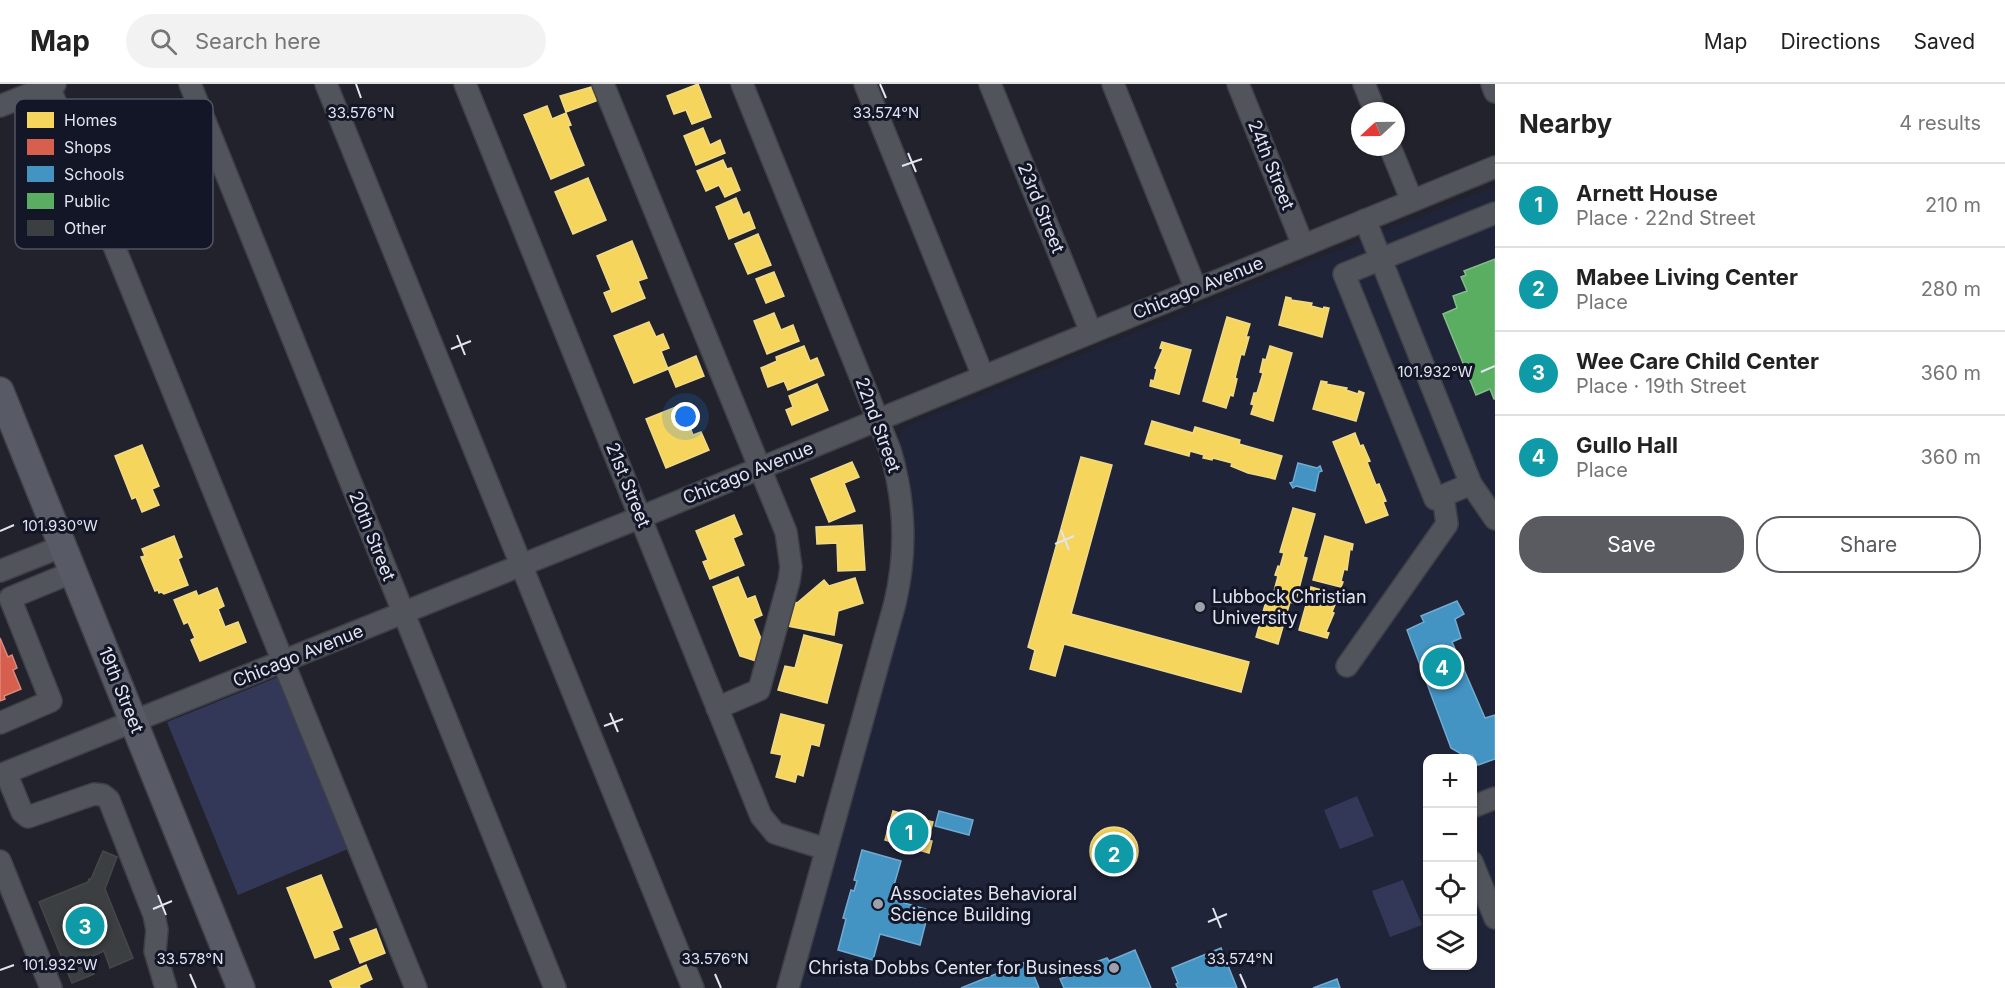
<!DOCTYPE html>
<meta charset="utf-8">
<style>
:root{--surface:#fff;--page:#f2f2f2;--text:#222;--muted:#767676;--line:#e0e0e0;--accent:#5a5b60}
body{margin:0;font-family:Inter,sans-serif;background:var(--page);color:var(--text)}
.controls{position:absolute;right:18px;bottom:18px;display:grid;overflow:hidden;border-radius:12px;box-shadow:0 2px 4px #0004}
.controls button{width:54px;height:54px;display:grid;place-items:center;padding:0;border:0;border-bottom:2px solid var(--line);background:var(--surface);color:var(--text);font:30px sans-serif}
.compass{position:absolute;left:1351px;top:18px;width:54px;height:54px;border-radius:50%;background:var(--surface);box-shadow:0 2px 4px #0004;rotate:248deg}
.you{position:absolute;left:686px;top:333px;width:21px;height:21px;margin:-15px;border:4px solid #fff;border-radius:50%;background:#1a73e8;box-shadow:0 0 0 9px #1a73e833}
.badge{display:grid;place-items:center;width:39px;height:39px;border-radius:50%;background:var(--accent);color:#fff;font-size:20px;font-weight:700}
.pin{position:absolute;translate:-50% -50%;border:3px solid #fff;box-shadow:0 2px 6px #0006}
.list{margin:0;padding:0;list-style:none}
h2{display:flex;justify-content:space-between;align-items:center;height:78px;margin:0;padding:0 24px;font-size:26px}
h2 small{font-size:20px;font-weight:400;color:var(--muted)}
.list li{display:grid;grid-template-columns:39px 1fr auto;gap:18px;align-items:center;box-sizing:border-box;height:84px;padding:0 24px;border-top:2px solid var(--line)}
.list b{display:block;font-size:22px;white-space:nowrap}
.list p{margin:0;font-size:20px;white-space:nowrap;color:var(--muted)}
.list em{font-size:20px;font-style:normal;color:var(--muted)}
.actions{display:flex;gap:12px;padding:18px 24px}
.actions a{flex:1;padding:14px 0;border:2px solid var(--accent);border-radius:24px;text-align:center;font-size:21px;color:var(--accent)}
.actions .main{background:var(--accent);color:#fff}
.icon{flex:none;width:33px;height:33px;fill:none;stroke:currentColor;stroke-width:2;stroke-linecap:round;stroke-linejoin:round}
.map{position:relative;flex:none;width:1495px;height:904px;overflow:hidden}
header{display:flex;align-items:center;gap:36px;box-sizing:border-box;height:84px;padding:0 30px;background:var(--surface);border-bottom:2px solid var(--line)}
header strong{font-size:28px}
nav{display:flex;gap:33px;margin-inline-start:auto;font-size:21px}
.search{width:420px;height:54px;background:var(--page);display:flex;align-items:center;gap:15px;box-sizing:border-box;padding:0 21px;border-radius:33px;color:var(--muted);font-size:22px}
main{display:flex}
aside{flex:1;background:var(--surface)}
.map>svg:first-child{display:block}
.built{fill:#202438;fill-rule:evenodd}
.green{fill:#343858}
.homes{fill:#f6d55c;stroke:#f0da88;stroke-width:1.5}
.shops{fill:#d6604d;stroke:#da887e;stroke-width:1.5}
.schools{fill:#4393c3;stroke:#73abd0;stroke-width:1.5}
.public{fill:#5aae61;stroke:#83be8c;stroke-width:1.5}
.building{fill:#3c3f41;stroke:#444849;stroke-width:1.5}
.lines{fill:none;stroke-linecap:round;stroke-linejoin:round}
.minor-casing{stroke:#3e3f47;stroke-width:24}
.major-casing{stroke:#3e3f47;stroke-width:30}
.minor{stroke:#52545b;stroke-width:21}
.major{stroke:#585a66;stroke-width:27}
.ticks{fill:none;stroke:#e2e4f0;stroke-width:2}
.poi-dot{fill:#9ea0ab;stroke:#131626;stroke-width:2}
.labels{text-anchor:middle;stroke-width:6;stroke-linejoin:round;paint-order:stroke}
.street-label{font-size:18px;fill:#e2e4f0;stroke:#131626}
.poi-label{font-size:18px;fill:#e2e4f0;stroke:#131626;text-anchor:start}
.key{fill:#131626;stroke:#515463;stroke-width:1.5}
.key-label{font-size:16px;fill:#e2e4f0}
.ticks-label{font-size:15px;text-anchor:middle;fill:#e2e4f0;stroke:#131626;stroke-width:6;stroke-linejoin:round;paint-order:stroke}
</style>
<header>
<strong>Map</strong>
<div class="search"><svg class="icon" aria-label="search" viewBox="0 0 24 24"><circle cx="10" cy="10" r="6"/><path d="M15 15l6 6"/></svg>Search here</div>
<nav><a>Map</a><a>Directions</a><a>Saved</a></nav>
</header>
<main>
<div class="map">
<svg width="1495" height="904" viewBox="0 0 1495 904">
<rect width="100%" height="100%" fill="#21222b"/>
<path class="built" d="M1495,102V904H800L911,498L915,457L914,429L908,386L898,357L902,346L911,340ZM1428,674H1472V882H1428Z"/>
<g class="green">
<path d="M278,593L348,765L238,811L167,638Z"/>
<path d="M1357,712L1374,752L1340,765L1324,726Z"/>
<path d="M1403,796L1422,841L1390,853L1372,807Z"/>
</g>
<g class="homes">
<path d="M698,0L711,33L692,40L686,26L674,30L667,12Z"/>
<path d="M595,2L599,13L596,15V17L566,28L560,12Z"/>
<path d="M547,22L552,35L566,29L571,41L568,42L584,81L551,95L524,31Z"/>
<path d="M703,44L710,61L720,56L725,69L696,81L684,52Z"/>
<path d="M723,76L727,85L731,84L740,106L725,113L719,101L706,107L697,87Z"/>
<path d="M588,94L606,136L573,150L555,108Z"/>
<path d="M736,114L743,131L749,128L755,144L729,155L716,123Z"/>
<path d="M758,150L771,181L748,190L735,160Z"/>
<path d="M632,157L647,194L638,197L645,214L612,228L604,209L611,206L597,172Z"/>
<path d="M774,188L784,212L766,219L756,195Z"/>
<path d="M1286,213L1291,214V216L1312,219L1311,222L1323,225L1324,223L1329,224L1322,253L1279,241Z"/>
<path d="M774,229L781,246L793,241L799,257L767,270L754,237Z"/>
<path d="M1227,233L1250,240L1246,253H1249L1244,271L1241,270L1235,294L1237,295L1233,312L1230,311L1226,324L1203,317Z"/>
<path d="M649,238L656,253L663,250L669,264L661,267L668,285L634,299L614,252Z"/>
<path d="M1162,258L1191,266L1179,310L1150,302L1151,296L1154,297L1157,285L1155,284L1163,265L1160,264Z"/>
<path d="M804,262L810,277L817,274L824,291L788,306L784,297L768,303L761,284L777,277L776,273Z"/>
<path d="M1270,262L1292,269L1273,337L1251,330L1254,321L1251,320L1254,309H1257L1263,289L1260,288L1263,275L1266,276Z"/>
<path d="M696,272L704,292L676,303L668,284Z"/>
<path d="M1321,297L1327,298L1326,300L1347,304L1346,306L1358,310L1359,307L1364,309L1356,337L1313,325Z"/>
<path d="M817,300L828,326L792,341L786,326L793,323L789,312Z"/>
<path d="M681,321L693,351L701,348L709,366L666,384L646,335Z"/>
<path d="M1152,337L1193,349L1195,343L1240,356L1239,360L1282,372L1275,395L1248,389L1231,382L1232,379L1213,374L1212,376L1203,374L1204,371L1190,367L1189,372L1145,360Z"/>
<path d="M1355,349L1360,362L1363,361L1370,377L1367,378L1376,401L1379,400L1386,417L1383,418L1388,431L1366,439L1333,358Z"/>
<path d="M142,361L159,402L152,405L159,421L142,428L136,413L132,415L115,372Z"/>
<path d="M1081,373L1112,381L1071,530L1249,578L1241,608L1064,560L1055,592L1030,585L1035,566L1028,563Z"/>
<path d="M852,378L859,393L844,399L855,427L829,438L811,395Z"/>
<path d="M1293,424L1315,430L1303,473L1307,474L1295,520L1290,518L1278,560L1256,553L1268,510L1273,511L1278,492L1275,491L1278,482L1280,483L1284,469L1280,468Z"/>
<path d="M734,431L742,450L733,454L744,481L710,495L703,478L708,476L696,447Z"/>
<path d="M862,441L865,486L838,487L837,459L817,460L816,443Z"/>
<path d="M174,452L182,473L178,475L188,501L164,510L161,508L159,509L158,506L155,507L141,473L145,472L142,465Z"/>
<path d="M1325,452L1353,460L1352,466L1350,465L1347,486L1344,485L1341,497L1343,498L1341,503L1313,496Z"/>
<path d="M738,493L747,515L755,512L762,531L753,535L762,557L756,577L740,572L713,503Z"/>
<path d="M855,494L863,519L838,527L834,551L787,542L792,517L797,519L824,496L829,502Z"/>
<path d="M1311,503L1339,511L1332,528L1334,529L1326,548L1329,549L1327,554L1299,546Z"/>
<path d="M217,504L224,522L218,525L225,543L238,538L246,558L200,577L191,556L195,554L188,538L184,540L174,516L196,507L198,512Z"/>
<path d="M804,551L842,561L827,619L778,606L785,582L795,584Z"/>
<path d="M781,630L824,641L819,662L811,660L803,692L797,690L795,698L776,693L782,671L771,669Z"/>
<path d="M893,727L933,738L928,756L932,757L929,769L885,756Z"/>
<circle cx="1114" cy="767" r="24"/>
<path d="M321,791L342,843L332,847L339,865L315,874L287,804Z"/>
<path d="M376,845L385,869L360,879L350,855Z"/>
<path d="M366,881L372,895L359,901L360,904H333L330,897Z"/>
</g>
<path class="shops" d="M0,554L8,573L12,571L17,584L13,586L21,605L4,612L5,615L0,617Z"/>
<g class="schools">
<path d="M1298,379L1317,384L1320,382L1322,387L1319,388L1315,407L1296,402L1293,404L1290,399L1293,398Z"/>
<path d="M1457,517L1464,530L1455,535L1461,554L1452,558L1485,634L1495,631V675L1478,681L1472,671H1463L1451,664L1407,546L1424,538L1421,532Z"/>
<path d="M939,727L973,736L969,751L935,742Z"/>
<path d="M862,766L901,777L890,815L929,826L920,861L880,850L873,876L838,866L846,835L843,834L851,806L854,807L857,797L854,796Z"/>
<path d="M1221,864L1237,904H1178L1176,900L1178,899L1172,884Z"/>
<path d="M1135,866L1151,904H1064L1060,895L1086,885L1085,882L1107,874L1109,877Z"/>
<path d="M1028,877L1039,904H961Z"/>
<path d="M1337,895L1340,904H1313Z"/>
</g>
<path class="public" d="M1495,175V315H1494L1490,305L1476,311L1443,230L1457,224L1453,212L1467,207L1461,193L1466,191L1464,187Z"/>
<path class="building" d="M103,767L117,773L105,805L133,874L110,884L104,867L88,874L94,890L72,899L39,818L88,798L89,795H91Z"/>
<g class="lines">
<defs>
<g id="minor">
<path d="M48,0L416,904"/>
<path d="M190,0L555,904"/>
<path d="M326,0L693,904"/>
<path d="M465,0L761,732L775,749L826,765"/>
<path d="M603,0L786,448L791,483L789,497L759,606L717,624"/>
<path d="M742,0L890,366C905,416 907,468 895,519L788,904"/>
<path d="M865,0L983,292"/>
<path d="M990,0L1091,248"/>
<path d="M1113,0L1196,205"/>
<path d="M1238,0L1303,161"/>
<path d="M1364,0L1375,27"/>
<path d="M1492,0L1495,8"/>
<path d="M0,22L55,0"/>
<path d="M1390,63L1412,117"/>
<path d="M1365,136L1471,400L1495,435"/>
<path d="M1471,400L1435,415L1344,190L1495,129"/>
<path d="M0,487L63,462"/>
<path d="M1347,582L1447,440L1443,412"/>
<path d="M0,639L51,617L10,514L73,488"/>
<path d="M6,689L22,728L28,733L94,710L103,711L109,716L154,831L157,846L155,867L166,904"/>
<path d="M0,691L641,433L1495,83"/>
<path d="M1472,723L1495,714"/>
<path d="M0,777L51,904"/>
<path d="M1472,778L1495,834"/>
</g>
<path id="major" d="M0,307L241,904"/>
</defs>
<use href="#minor" class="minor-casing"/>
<use href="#major" class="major-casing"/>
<use href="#minor" class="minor"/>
<use href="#major" class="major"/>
</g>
<path class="ticks" d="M356,0L361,14M880,0L886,14M908,69L916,88M902,82L922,75M457,251L465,271M451,265L471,257M1481,288L1495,282M1061,446L1069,466M0,447L14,441M1055,460L1074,452M610,629L618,648M604,642L623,635M158,811L166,831M1213,824L1221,844M153,825L172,817M1208,838L1227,830M0,886L14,881M190,890L196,904M715,890L721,904M1240,890L1246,904"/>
<g class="poi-dot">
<circle cx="1200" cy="523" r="6"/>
<circle cx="878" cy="820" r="6"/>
<circle cx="1114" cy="884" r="6"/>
</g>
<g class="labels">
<g class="street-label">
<text transform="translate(1271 81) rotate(68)" y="6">24th Street</text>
<text transform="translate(1041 124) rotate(68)" y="6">23rd Street</text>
<text transform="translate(1198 204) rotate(-22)" y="6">Chicago Avenue</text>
<text transform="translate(878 341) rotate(70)" y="6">22nd Street</text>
<text transform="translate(748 389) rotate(-22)" y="6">Chicago Avenue</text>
<text transform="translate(628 401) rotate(68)" y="6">21st Street</text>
<text transform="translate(372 452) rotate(68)" y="6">20th Street</text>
<text transform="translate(298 572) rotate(-22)" y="6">Chicago Avenue</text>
<text transform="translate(121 606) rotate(68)" y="6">19th Street</text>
</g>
<g class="poi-label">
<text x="1212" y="519">Lubbock Christian<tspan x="1212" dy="21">University</tspan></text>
<text x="890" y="816">Associates Behavioral<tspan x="890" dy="21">Science Building</tspan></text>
<text x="1102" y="890" text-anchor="end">Christa Dobbs Center for Business</text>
</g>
</g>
<rect x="15" y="15" width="198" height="150" rx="9" class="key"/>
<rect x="27" y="28" width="27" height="16" fill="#f6d55c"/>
<rect x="27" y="55" width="27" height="16" fill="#d6604d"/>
<rect x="27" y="82" width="27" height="16" fill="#4393c3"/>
<rect x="27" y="109" width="27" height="16" fill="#5aae61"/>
<rect x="27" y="136" width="27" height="16" fill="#3c3f41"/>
<g class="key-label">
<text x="64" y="42">Homes</text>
<text x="64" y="69">Shops</text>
<text x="64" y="96">Schools</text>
<text x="64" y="123">Public</text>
<text x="64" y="150">Other</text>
</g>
<g class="ticks-label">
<text x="361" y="34">33.576°N</text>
<text x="886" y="34">33.574°N</text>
<text x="1435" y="293">101.932°W</text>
<text x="60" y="447">101.930°W</text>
<text x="190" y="880">33.578°N</text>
<text x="715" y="880">33.576°N</text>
<text x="1240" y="880">33.574°N</text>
<text x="60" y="886">101.932°W</text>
</g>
</svg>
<div class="controls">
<button>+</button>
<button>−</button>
<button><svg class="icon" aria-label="locate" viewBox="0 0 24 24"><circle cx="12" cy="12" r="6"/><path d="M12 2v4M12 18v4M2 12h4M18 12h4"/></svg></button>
<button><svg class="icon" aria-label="layers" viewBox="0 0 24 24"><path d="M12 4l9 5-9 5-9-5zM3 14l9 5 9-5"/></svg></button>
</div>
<svg class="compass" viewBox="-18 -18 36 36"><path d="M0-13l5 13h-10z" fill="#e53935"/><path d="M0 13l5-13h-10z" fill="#767676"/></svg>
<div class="you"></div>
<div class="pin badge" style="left:909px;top:748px;background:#0f9aa8">1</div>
<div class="pin badge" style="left:1114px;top:770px;background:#0f9aa8">2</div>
<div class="pin badge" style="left:85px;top:842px;background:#0f9aa8">3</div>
<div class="pin badge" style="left:1442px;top:583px;background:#0f9aa8">4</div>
</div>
<aside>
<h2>Nearby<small>4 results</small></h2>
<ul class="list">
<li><span class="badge" style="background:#0f9aa8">1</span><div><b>Arnett House</b><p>Place · 22nd Street</p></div><em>210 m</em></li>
<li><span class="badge" style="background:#0f9aa8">2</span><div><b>Mabee Living Center</b><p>Place</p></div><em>280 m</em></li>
<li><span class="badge" style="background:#0f9aa8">3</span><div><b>Wee Care Child Center</b><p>Place · 19th Street</p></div><em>360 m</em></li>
<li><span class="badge" style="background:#0f9aa8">4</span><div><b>Gullo Hall</b><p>Place</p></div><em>360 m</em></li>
</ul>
<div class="actions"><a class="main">Save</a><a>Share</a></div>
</aside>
</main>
